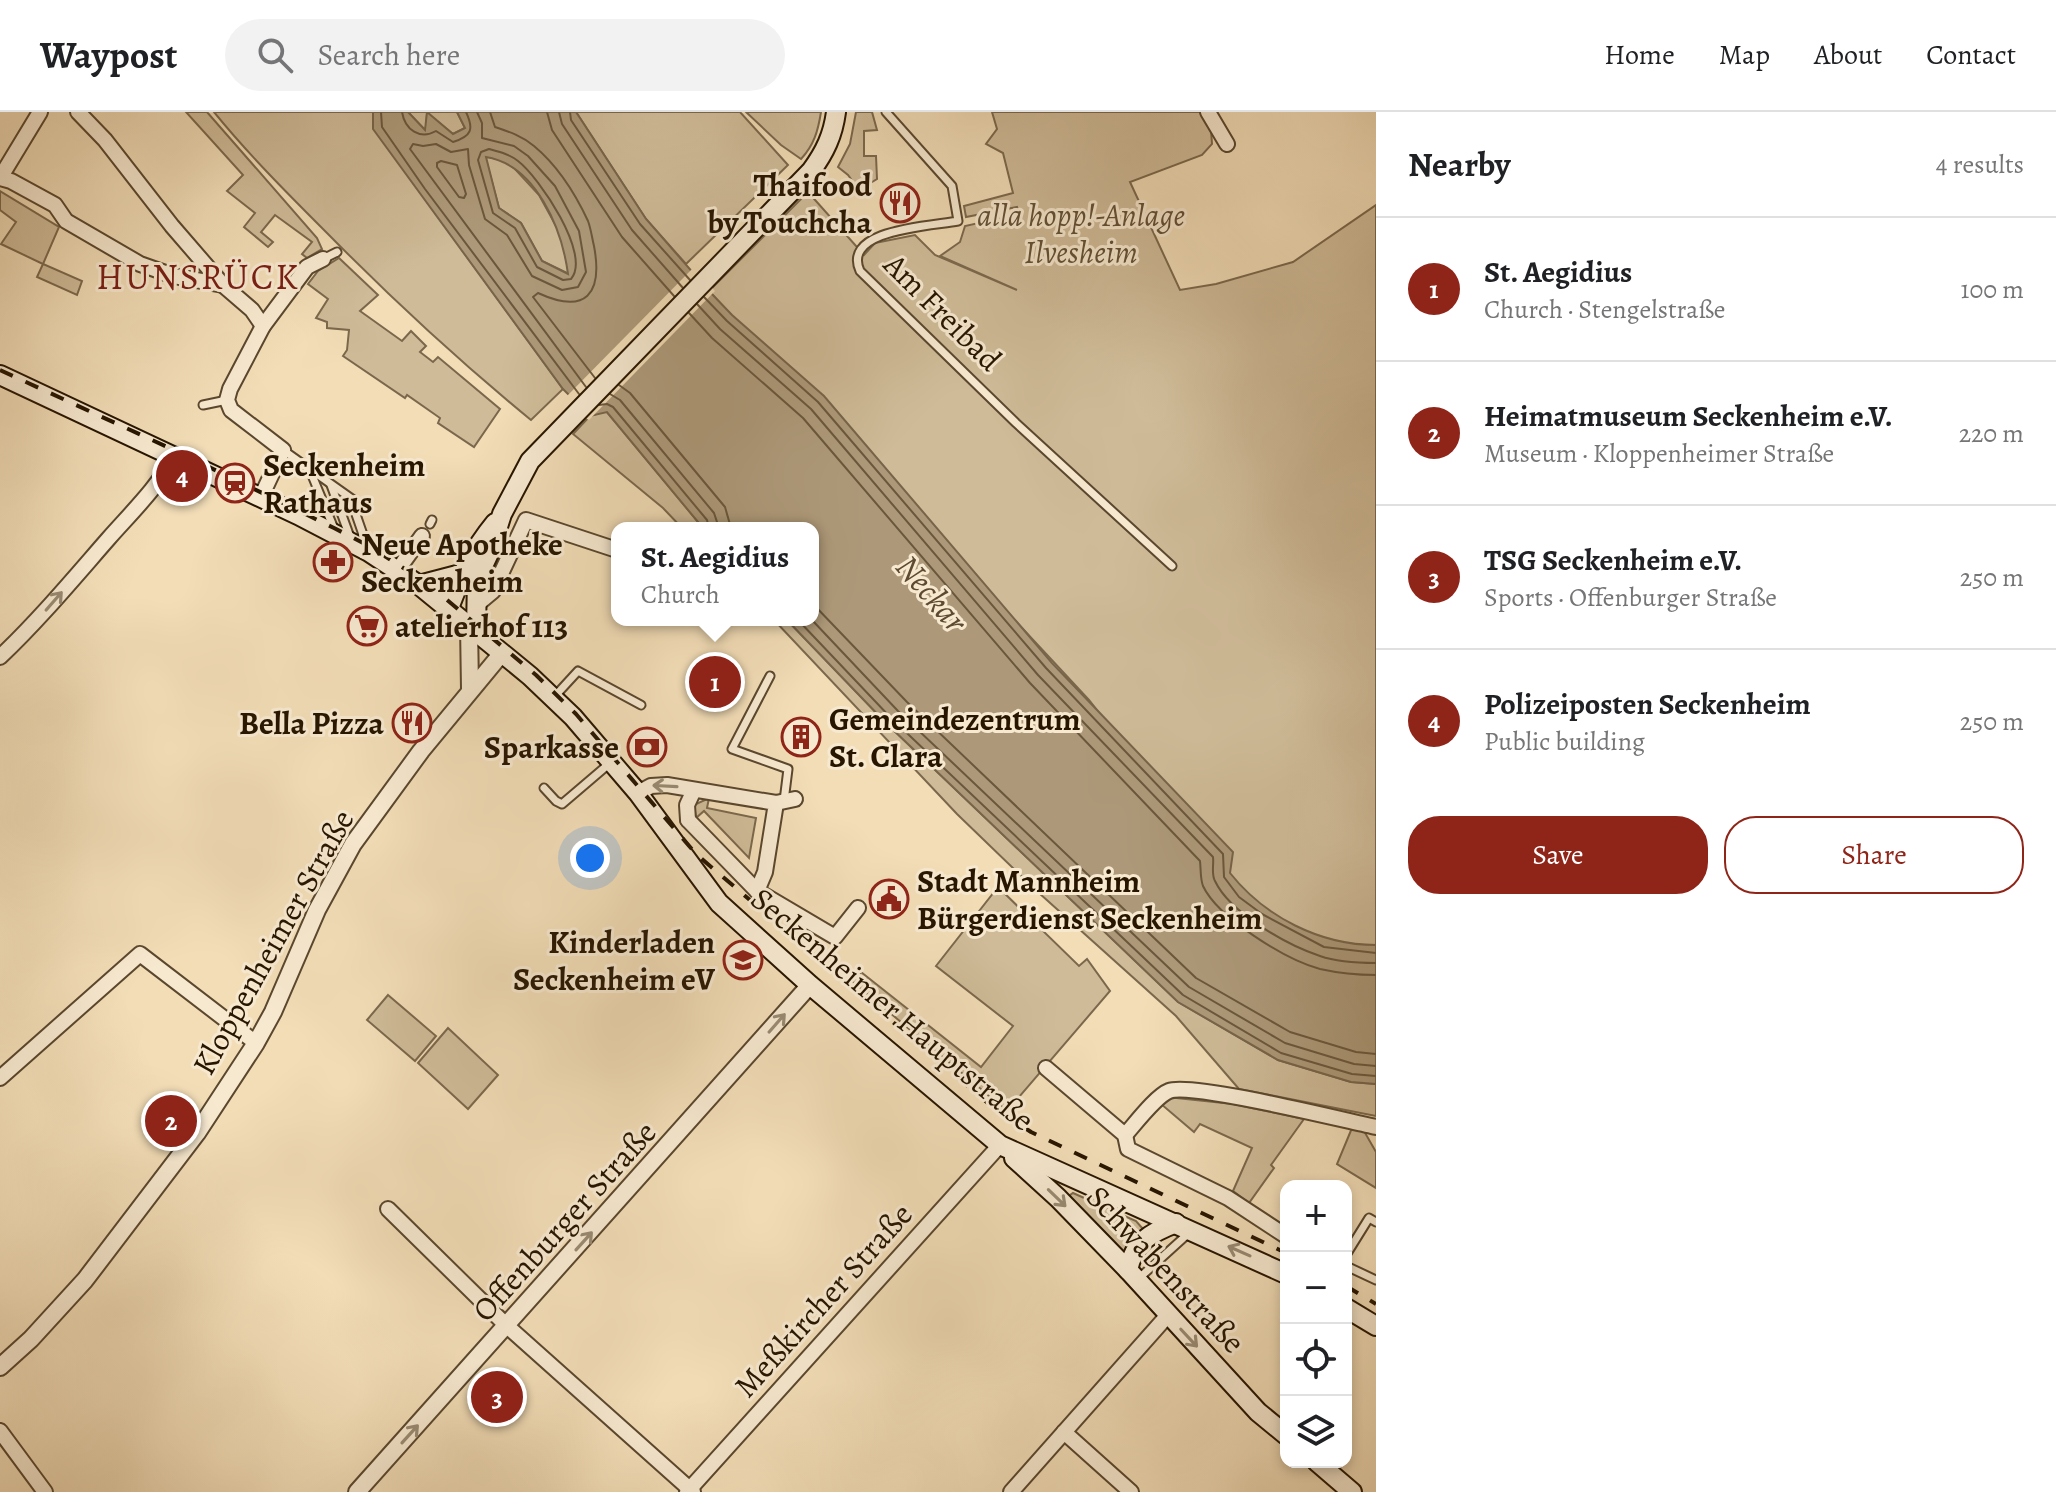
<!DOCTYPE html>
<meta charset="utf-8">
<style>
:root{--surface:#fff;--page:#f2f2f2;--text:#202124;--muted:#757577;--line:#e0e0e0;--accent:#8f2418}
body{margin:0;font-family:Alegreya,serif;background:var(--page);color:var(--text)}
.controls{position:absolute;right:24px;bottom:24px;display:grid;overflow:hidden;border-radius:16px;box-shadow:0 4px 12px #0003}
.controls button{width:72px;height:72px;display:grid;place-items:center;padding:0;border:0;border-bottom:2px solid var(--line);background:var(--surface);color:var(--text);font:40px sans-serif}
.you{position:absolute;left:590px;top:746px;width:28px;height:28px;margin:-20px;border:6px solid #fff;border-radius:50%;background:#1a73e8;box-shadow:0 0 0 12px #1a73e833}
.badge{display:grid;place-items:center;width:52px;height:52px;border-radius:50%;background:var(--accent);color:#fff;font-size:26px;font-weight:700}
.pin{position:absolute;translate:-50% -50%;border:4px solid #fff;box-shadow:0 2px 8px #0006}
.popup{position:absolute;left:611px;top:410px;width:208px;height:104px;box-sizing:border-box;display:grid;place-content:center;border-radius:16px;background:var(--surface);filter:drop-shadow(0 2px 6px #0005);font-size:26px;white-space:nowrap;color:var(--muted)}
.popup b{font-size:30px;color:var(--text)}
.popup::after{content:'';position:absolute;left:50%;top:100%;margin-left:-16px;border:16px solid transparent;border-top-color:var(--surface)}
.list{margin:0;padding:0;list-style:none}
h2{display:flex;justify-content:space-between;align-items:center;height:104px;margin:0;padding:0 32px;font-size:34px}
h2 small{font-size:26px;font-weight:400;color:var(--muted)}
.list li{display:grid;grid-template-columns:52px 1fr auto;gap:24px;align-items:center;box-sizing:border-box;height:144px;padding:0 32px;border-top:2px solid var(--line)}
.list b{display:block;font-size:30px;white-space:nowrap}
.list p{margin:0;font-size:26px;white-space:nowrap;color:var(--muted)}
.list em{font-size:26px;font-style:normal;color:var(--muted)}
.actions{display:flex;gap:16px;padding:24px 32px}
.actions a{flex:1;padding:18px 0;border:2px solid var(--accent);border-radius:32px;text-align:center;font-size:28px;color:var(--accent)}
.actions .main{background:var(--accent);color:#fff}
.icon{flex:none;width:44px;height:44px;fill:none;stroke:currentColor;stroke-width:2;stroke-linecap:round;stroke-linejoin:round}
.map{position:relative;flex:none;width:1376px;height:1380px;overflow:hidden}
header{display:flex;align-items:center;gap:48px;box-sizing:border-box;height:112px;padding:0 40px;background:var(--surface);border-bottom:2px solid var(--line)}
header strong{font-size:38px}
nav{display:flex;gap:44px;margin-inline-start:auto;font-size:28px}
.search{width:560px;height:72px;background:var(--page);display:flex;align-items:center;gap:20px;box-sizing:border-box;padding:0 28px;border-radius:44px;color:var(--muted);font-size:30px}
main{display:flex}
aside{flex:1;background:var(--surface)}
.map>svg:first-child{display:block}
.green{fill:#cfbb98;stroke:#7b684c;stroke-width:2}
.water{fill:#ad9979;stroke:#776449;stroke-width:2;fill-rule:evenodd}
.pier{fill:#f2ddb7}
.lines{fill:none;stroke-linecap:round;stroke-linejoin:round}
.shore{stroke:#6a573c;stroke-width:2}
.service-casing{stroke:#5a472e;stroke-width:11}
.minor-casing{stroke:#5a472e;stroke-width:18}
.tertiary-casing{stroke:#5a472e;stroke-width:20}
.secondary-casing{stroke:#271500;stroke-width:22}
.service{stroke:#f7e9d0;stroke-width:7}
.minor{stroke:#f7e9d0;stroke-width:14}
.tertiary{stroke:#f7e9d0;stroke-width:16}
.secondary{stroke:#f7e9d0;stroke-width:18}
.rail{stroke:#271500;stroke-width:4;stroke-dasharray:14 14;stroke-linecap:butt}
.oneway{stroke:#998a72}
.labels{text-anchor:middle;stroke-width:6;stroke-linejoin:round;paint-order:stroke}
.poi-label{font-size:32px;font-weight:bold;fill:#271500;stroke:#f7e9d0;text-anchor:start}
.park-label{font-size:32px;font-style:italic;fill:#624f35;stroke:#f7e9d0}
.street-label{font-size:32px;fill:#271500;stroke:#f7e9d0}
.water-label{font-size:34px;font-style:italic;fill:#5d4a30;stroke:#f7e9d0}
.quarter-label{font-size:36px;letter-spacing:2px;fill:#7a1f14;stroke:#f7e9d0}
</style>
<header>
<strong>Waypost</strong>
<div class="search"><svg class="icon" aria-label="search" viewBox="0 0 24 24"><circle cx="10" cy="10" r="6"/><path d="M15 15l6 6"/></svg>Search here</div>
<nav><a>Home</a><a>Map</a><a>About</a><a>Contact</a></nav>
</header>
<main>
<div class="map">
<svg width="1376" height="1380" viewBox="0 0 1376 1380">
<rect width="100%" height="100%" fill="#f2ddb7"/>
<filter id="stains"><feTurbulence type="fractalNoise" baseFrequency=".0025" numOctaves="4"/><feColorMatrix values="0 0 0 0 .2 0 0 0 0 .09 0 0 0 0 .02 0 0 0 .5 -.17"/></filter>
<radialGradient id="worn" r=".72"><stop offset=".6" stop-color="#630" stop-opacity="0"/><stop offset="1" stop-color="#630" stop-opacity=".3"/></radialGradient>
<g class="green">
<path d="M186,0H207L317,126L322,137L307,146L302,142L312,130L275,103L261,120L273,130L268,135L244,115L255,101L227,79L243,63Z"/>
<path d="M214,0H373L374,17L563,277L531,308C459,249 392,187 327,121C288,82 249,43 214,0Z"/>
<path d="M408,0H457L465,16L453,22L427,1L426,19Z"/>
<path d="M576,0H740L788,53L686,152L646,107Z"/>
<path d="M746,0H821C818,19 814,33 801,47L781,33Z"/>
<path d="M856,0H872L877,18L864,19V44H876L877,67L859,78L848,63L838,55L850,32Z"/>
<path d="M992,0H1201L1211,18L1212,32L1202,43L1130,70L1180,178L1216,172L1293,150L1376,93V890L1308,870L1089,588L709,179L808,80L864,143L875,131L915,123L935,143L1017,178L940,144L960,130L965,114L1019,102L1017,95L966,105L964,94L1013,81L1003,41L986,32L997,17Z"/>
<path d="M485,44L504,49L515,57L539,83L561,123L569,162L542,149L521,111L499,96Z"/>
<path d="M0,79L59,115L43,152L82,169L77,183L37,165L43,152L1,132L16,110L0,98Z"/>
<path d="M339,146L378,183L360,199L402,229L411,219L426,234L420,240L433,250L438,245L500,297L474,335L438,311L440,306L407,283L405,286L343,244L347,238L349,218L327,216V210L316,206L328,187L308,172L318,159Z"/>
<path d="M606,299L703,416H682L663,396L573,322L590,304Z"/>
<path d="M774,508H787L886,611L1178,890L1278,948L1351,970L1376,972V1004L1239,977L1176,904L1039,781L957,702Z"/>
<path d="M709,686L707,696L756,706L749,746L704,699L696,706L694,693Z"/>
<path d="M998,775L1079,854L1087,847L1110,879L1007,999L852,869L861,860L981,955L1013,914L936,854Z"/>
<path d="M388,883L436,924L415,949L367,908Z"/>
<path d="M448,916L498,963L468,997L418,951Z"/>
<path d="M1167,985L1233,992L1304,1007L1271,1053L1274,1056L1249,1091L1233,1079L1252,1036L1200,1012L1194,1020L1161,992Z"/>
<path d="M1352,1016L1364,1019L1376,1040V1076L1337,1052Z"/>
<path d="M1073,1081L1136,1109L1143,1117L1127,1132L1124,1144L1066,1086Z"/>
</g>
<path class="water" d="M373,0H408L425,18L427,0L453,22L465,16L457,0H576L646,107L709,179L732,203L824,284L1052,551L1233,740L1230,761C1265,805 1320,833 1376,833V972L1351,970L1278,948L1178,890L886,611L787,508H813V416H703L607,300L590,304L563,277L373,17ZM486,45C536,53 562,117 568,162L542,149L521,111L499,96Z"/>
<path class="pier" d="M694,155L715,179L589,308L587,307L566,285Z"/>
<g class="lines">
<g class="shore">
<path d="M381,0L382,15L425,77L579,282"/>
<path d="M402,0C405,18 420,28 436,19L453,30C472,24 474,17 466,0"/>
<path d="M477,0L482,11V26L514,34L528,44L555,74L579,119L586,160L578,175L562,178L532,164L507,123L485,107L469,53L468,37L451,40L436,32L423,34L413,32L410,37L586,275"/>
<path d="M490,0L495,15C510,20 522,24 534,34C558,54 575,81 588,109C591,117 592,126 594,134C603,182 586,203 538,181L533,185L595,266"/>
<path d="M547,0L552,18L622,125L674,184"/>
<path d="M559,0L562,12L632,118L683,176"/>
<path d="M570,0L571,8L640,112L690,168"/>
<path d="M489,37C500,40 509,42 518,49C539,65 592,143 571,167L563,168L537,155L515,116L493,101L478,48L481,40Z"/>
<path d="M441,49L457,53L466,82L464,86L459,85L437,55V51Z"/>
<path d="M704,185L727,209L818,290L1046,556L1223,742L1224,765L1239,785L1262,802L1324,835L1376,841"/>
<path d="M697,192L720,217L811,297L1038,563L1213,745C1214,753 1211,762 1215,769C1230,801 1287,833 1320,844C1337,850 1358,851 1376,851"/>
<path d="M689,201L712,226L803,306L1030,571L1200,749C1201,757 1200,766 1203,774C1218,806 1286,848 1320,857C1338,861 1357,863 1376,863"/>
<path d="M619,273L630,281L725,395L731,416"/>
<path d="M610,282L620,288L714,401L719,416"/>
<path d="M599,293L607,292L613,295L707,408L709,416"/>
<path d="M813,492L907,590L1196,866L1290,920L1356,940L1376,942"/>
<path d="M798,508L891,606L1183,883L1281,941L1352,962L1376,964"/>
<path d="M812,508L898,599L1189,875L1285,931L1354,952L1376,954"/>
</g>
<defs>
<g id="service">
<path d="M886,0L952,74L958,109C932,114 841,117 860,159L1016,311L1172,454"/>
<path d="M323,147L337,140"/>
<path d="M203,293L227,288"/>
<path d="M283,338L362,394"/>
<path d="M309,356L335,419"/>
<path d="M331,373L350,425"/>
<path d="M351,388L368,437"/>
<path d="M430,412L432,408"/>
<path d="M770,564L732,637L788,657L784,689"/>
<path d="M555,584L578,559L641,593"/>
<path d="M544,676L556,689L562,692L610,651"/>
<path d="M1346,1143L1369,1106L1376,1110"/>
<path d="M1346,1154L1376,1168"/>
<path d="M1137,1168L1190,1120"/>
</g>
<g id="minor">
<path d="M40,0L0,66L11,69L55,93L66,109L140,152L174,164L223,173"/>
<path d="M78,0L105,28L172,114L223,173L252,198L263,214"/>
<path d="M1208,0L1227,32"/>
<path d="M261,385L283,338L231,298L227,288L230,277L263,214L307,155L323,147"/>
<path d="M397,459L422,424"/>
<path d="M475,494L493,479L526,408L617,438"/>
<path d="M0,545C39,508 74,466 109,426C132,400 159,374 175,343"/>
<path d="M638,681L651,674L667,673L776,691L765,760L757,779"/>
<path d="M776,691L795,687"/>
<path d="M688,708L757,779L835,825L858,796"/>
<path d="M688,708L687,693L694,678"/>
<path d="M1046,956L1125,1023L1128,1037L1228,1086L1286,1124"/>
<path d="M0,966L140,842L256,931"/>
<path d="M1125,1023C1135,1012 1156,984 1169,979C1191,970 1343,1008 1376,1015"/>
<path d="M388,1097L507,1214L693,1380"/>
<path d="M0,1319L45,1380"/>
<path d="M1064,1320L1131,1380"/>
<path d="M687,1380L1000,1033"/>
<path d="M1011,1380L1168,1203"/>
</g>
<g id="tertiary">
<path d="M469,513L470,577"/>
<path d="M0,1255L31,1227L85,1168L197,1021L256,931L273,900L317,798L353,732L421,639L502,541"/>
<path d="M357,1380L810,873"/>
</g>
<g id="secondary">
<path d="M0,263L298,403L369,440L419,473L530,564L573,605L638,681L719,791L810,873L1000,1033L1286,1162"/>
<path d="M419,473L461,462"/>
<path d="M449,496C462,462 472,439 495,411"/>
<path d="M476,518L477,467L491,437L502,402L530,349L811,59C825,40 833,23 836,0"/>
<path d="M1014,1046L1058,1086L1128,1158L1258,1300L1286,1323"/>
<path d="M1128,1158C1134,1130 1150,1121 1176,1111"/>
<path d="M1346,1196L1376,1214"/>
<path d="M1317,1350L1352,1380"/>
</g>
</defs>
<use href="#service" class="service-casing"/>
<use href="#minor" class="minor-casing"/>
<use href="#tertiary" class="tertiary-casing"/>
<use href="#secondary" class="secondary-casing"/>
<use href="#service" class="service"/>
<use href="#minor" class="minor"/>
<use href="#tertiary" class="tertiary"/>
<use href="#secondary" class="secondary"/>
<g class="rail">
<path d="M0,258L176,339L334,416L367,433L427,471L536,563L576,602L696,742L989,992L1031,1020L1286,1141"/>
<path d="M1346,1174L1376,1192"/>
</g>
</g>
<defs><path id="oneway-shaft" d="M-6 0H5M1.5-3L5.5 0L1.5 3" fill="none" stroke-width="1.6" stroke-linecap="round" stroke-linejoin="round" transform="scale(2)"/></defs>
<g class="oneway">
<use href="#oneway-shaft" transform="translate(54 489) rotate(-49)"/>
<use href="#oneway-shaft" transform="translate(665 674) rotate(-177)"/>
<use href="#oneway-shaft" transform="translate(777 911) rotate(-49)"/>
<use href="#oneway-shaft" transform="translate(1057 1086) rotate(44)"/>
<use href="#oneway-shaft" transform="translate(584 1129) rotate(-48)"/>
<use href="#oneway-shaft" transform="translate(1239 1139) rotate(-156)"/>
<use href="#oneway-shaft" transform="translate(1189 1226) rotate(47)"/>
<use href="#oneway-shaft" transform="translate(410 1322) rotate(-48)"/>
</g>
<defs>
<symbol id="restaurant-ring" viewBox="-11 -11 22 22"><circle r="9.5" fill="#f7e9d0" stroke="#8f2418" stroke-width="1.5"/><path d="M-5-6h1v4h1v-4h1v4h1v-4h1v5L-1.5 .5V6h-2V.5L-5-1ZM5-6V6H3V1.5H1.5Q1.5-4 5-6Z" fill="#8f2418"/></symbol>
<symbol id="station-ring" viewBox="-11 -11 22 22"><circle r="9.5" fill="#f7e9d0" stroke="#8f2418" stroke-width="1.5"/><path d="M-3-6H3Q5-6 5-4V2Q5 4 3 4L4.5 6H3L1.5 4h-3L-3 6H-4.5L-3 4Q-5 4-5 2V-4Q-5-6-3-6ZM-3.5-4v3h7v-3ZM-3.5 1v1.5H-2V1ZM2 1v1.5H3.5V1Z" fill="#8f2418"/></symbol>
<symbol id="pharmacy-ring" viewBox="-11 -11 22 22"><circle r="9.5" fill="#f7e9d0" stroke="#8f2418" stroke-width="1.5"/><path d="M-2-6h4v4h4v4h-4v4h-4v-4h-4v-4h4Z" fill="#8f2418"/></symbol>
<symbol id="supermarket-ring" viewBox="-11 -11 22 22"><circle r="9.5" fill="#f7e9d0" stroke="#8f2418" stroke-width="1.5"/><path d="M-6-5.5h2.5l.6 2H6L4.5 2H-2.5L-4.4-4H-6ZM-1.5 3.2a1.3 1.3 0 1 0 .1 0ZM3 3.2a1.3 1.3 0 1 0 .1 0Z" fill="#8f2418"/></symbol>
<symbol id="building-ring" viewBox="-11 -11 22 22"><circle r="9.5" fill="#f7e9d0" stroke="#8f2418" stroke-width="1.5"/><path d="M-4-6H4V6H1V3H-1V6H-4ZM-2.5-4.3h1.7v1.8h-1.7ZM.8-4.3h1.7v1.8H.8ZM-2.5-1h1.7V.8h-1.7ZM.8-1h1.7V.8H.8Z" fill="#8f2418"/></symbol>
<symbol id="bank-ring" viewBox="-11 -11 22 22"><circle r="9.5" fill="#f7e9d0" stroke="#8f2418" stroke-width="1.5"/><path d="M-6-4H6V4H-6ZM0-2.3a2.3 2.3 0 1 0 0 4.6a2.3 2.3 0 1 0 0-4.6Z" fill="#8f2418"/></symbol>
<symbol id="civic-ring" viewBox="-11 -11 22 22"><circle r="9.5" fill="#f7e9d0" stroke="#8f2418" stroke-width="1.5"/><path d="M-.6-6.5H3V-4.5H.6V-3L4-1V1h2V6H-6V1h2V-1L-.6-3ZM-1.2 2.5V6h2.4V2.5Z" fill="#8f2418"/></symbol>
<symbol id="school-ring" viewBox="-11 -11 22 22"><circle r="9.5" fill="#f7e9d0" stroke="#8f2418" stroke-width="1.5"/><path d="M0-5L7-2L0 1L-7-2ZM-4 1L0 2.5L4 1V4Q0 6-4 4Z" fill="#8f2418"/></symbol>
</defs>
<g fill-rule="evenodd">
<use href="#restaurant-ring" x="878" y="69" width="44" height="44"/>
<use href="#station-ring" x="213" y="349" width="44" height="44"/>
<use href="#pharmacy-ring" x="311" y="428" width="44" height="44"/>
<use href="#supermarket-ring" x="345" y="492" width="44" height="44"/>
<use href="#restaurant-ring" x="390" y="589" width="44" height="44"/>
<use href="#building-ring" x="779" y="603" width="44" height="44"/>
<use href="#bank-ring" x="625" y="613" width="44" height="44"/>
<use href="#civic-ring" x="867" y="765" width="44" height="44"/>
<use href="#school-ring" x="721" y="826" width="44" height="44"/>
</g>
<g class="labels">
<g class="poi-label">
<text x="872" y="84" text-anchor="end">Thaifood<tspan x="872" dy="37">by Touchcha</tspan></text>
<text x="263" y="364">Seckenheim<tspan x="263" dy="37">Rathaus</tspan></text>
<text x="361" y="443">Neue Apotheke<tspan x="361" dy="37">Seckenheim</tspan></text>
<text x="395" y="525">atelierhof 113</text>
<text x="829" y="618">Gemeindezentrum<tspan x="829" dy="37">St. Clara</tspan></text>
<text x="384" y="622" text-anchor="end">Bella Pizza</text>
<text x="619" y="646" text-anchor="end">Sparkasse</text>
<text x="917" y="780">Stadt Mannheim<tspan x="917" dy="37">Bürgerdienst Seckenheim</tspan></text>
<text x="715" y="841" text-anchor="end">Kinderladen<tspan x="715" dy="37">Seckenheim eV</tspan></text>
</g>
<g class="park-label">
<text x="1081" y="114">alla hopp!-Anlage<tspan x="1081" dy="37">Ilvesheim</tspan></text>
</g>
<g class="street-label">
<text transform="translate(943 200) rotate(45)" y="11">Am Freibad</text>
<text transform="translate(273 830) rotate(-61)" y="11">Kloppenheimer Straße</text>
<text transform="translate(893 897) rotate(40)" y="11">Seckenheimer Hauptstraße</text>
<text transform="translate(564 1109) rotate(-48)" y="11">Offenburger Straße</text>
<text transform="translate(1166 1157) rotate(47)" y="11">Schwabenstraße</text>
<text transform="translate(823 1188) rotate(-48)" y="11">Meßkircher Straße</text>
</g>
<g class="water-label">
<text transform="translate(932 481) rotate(49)" y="12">Neckar</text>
</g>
<g class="quarter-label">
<text x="198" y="177">HUNSRÜCK</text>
</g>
</g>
<rect width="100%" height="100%" filter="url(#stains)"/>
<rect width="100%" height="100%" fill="url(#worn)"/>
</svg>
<div class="controls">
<button>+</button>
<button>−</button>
<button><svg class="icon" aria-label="locate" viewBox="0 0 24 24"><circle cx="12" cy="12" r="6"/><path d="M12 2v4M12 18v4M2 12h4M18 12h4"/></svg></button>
<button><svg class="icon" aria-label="layers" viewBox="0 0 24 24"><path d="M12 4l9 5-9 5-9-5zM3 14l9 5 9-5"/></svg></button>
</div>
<div class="you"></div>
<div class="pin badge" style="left:715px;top:570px">1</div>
<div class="popup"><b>St. Aegidius</b>Church</div>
<div class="pin badge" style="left:171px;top:1009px">2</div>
<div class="pin badge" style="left:497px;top:1285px">3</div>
<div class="pin badge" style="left:182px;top:364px">4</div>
</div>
<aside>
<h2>Nearby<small>4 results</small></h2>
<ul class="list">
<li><span class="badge">1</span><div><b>St. Aegidius</b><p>Church · Stengelstraße</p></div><em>100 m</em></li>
<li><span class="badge">2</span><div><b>Heimatmuseum Seckenheim e.V.</b><p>Museum · Kloppenheimer Straße</p></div><em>220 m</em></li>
<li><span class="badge">3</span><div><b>TSG Seckenheim e.V.</b><p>Sports · Offenburger Straße</p></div><em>250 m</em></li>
<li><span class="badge">4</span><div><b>Polizeiposten Seckenheim</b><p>Public building</p></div><em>250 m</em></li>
</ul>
<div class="actions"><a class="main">Save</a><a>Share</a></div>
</aside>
</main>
